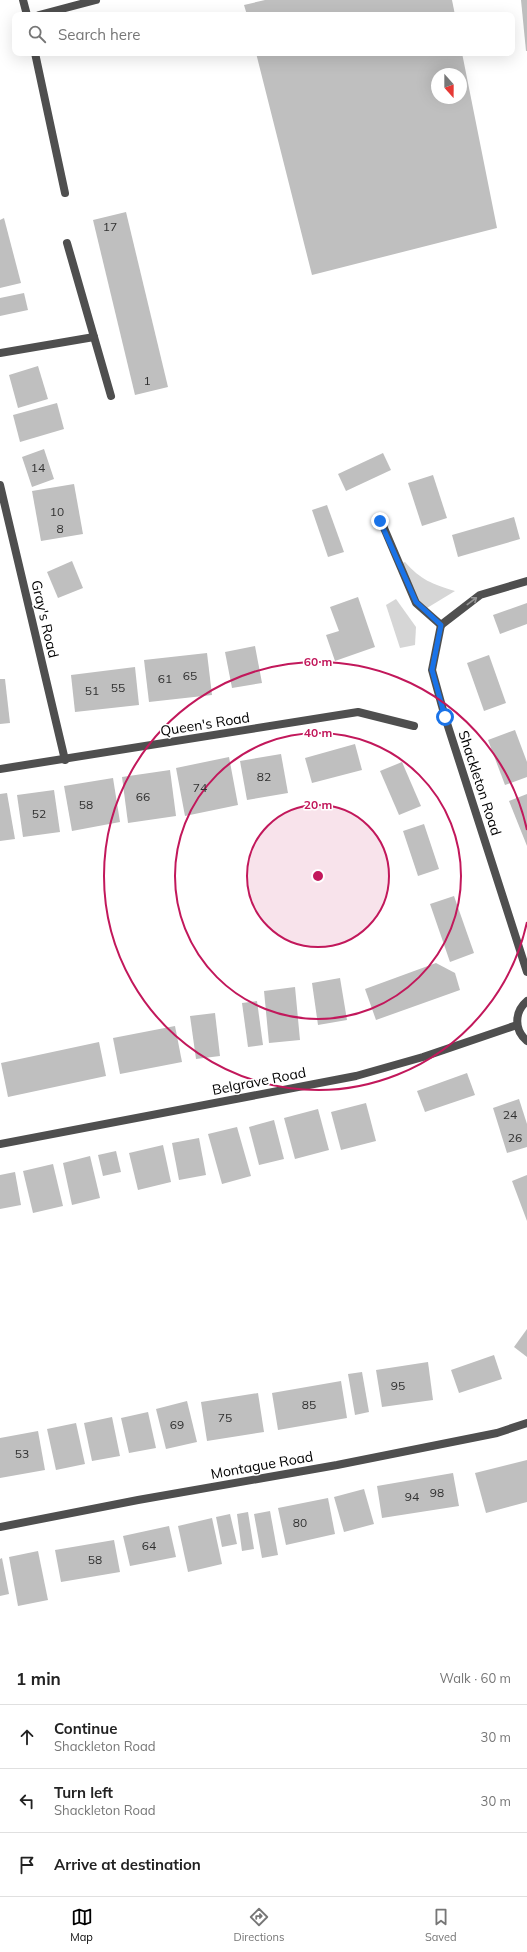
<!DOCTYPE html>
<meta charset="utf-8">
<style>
:root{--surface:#fff;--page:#f6f6f6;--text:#222;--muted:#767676;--line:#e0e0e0;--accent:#000}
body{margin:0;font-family:Mulish,sans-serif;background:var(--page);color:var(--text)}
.compass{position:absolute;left:431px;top:68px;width:36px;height:36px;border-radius:50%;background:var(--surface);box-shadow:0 4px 16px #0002;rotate:159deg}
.stop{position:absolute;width:12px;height:12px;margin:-9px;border:3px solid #1a73e8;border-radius:50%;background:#fff}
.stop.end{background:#1a73e8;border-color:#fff;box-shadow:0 1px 4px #0008}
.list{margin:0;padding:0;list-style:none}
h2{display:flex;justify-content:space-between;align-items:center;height:52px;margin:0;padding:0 16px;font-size:17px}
h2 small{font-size:13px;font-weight:400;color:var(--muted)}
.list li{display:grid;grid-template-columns:26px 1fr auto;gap:12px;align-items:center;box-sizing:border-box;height:64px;padding:0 16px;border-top:1px solid var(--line)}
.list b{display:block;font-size:15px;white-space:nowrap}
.list p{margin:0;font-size:13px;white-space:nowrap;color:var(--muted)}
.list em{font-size:13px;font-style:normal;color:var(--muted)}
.icon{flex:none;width:22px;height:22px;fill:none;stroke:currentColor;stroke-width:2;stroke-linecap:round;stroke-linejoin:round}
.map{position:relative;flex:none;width:527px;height:1652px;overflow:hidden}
.search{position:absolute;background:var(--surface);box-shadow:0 4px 16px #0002;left:12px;right:12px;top:12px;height:44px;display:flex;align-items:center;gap:10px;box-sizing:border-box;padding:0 14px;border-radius:8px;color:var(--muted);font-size:15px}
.sheet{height:244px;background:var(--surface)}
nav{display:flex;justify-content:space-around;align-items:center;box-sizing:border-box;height:56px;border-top:1px solid var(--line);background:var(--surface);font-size:11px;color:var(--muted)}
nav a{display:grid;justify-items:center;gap:2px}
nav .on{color:var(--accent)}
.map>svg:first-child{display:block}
.green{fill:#d6d6d6}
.building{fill:#bfbfbf;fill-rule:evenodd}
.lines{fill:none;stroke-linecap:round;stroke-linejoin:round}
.service{stroke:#4f4f4f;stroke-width:8}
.minor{stroke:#4f4f4f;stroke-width:8}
.oneway{stroke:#959595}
.route{stroke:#1a73e8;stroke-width:5}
.ring{fill:none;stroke:#c2185b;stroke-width:2}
.labels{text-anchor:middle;stroke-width:3;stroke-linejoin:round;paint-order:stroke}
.number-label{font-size:12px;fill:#303030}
.street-label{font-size:14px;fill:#000;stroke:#fff}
.centre{fill:#c2185b;stroke:#fff;stroke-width:2}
.ring-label{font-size:12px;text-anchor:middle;font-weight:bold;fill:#c2185b;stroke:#fff;stroke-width:3;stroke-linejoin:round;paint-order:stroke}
</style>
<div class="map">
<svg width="527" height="1652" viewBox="0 0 527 1652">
<rect width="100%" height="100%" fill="#fff"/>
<g class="green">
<path d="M405,562C421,580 432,584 455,591L427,608L409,592L396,565Z"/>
<path d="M396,599L416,627L415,645L400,648L386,605Z"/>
</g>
<g class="building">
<path d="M265,0H452L455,15H247L244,5Z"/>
<path d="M521,0H527V51H526Z"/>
<path d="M256,53H462L497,228L312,275ZM437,74H461V98H437Z"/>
<path d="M126,212L168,387L135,395L93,220Z"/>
<path d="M4,218L21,283L0,288V220Z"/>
<path d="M24,293L28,310L0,316V298Z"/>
<path d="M38,366L48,399L18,408L9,375Z"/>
<path d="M57,403L64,429L20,442L13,415Z"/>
<path d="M44,449L54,479L32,487L22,457Z"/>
<path d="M383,453L391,470L346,491L338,474Z"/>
<path d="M433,475L447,518L422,526L408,483Z"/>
<path d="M74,484L83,534L41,541L32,491Z"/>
<path d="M327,505L344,552L328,557L312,510Z"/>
<path d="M514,517L520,539L458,557L452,535Z"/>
<path d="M72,561L83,588L58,598L47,572Z"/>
<path d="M358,597L375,647L335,661L326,635L339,631L330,607Z"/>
<path d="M527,603V624L500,634L493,615Z"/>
<path d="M255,646L262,683L232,688L225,652Z"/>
<path d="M207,653L212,695L149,702L144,660Z"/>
<path d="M489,655L506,703L484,711L467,663Z"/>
<path d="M135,667L139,705L75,712L71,675Z"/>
<path d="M0,679H5L10,723L0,724Z"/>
<path d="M515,730L527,762V777L505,785L488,740Z"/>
<path d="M355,744L362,770L312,783L305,758Z"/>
<path d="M281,754L288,793L247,800L240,761Z"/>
<path d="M229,757L238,805L185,816L176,768Z"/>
<path d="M402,762L421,806L399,815L380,771Z"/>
<path d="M170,770L176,816L128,823L122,777Z"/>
<path d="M113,778L120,822L72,831L64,786Z"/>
<path d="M54,790L60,832L23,837L17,795Z"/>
<path d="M7,793L15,839L0,841V794Z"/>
<path d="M527,794V846L509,801Z"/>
<path d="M424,824L439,869L418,876L403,831Z"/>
<path d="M454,896L474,953L450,962L430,904Z"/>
<path d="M436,963L455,973L460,990L376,1020L365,989Z"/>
<path d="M340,978L347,1020L318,1025L312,983Z"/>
<path d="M295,987L300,1040L269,1043L264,991Z"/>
<path d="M257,1001L263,1045L248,1047L242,1003Z"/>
<path d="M215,1013L220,1056L196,1059L190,1016Z"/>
<path d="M175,1026L182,1062L120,1074L113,1038Z"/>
<path d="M99,1042L106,1076L8,1097L1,1063Z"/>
<path d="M467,1073L475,1095L425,1112L417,1091Z"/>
<path d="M519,1099L527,1124V1147L507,1153L493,1108Z"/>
<path d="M366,1103L376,1141L341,1150L331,1112Z"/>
<path d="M318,1109L329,1150L295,1159L284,1118Z"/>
<path d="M274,1120L284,1159L259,1165L249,1127Z"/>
<path d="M237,1127L251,1176L222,1184L208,1134Z"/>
<path d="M199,1138L206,1175L179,1180L172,1143Z"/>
<path d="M163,1145L171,1182L138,1190L129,1153Z"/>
<path d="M116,1151L121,1172L103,1176L98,1155Z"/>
<path d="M90,1156L100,1198L72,1205L63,1163Z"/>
<path d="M53,1164L63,1206L33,1213L23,1171Z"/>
<path d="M15,1172L21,1205L0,1209V1175Z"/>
<path d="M527,1175V1221L512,1181Z"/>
<path d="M527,1329V1357L514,1347Z"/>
<path d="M494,1355L502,1379L459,1393L451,1370Z"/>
<path d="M428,1362L433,1400L382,1407L376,1370Z"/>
<path d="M362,1372L369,1412L355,1415L348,1374Z"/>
<path d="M341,1381L347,1418L278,1430L272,1393Z"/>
<path d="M258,1393L264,1432L207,1441L201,1402Z"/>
<path d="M187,1401L197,1442L166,1449L156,1409Z"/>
<path d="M148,1412L156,1448L129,1453L121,1418Z"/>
<path d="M112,1417L120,1456L92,1461L84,1423Z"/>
<path d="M76,1423L85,1464L56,1470L47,1429Z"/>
<path d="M38,1431L45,1470L0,1478V1438Z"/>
<path d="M527,1460V1502L486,1513L475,1473Z"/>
<path d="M453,1473L459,1506L382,1518L377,1486Z"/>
<path d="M364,1489L374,1524L344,1532L334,1497Z"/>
<path d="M328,1498L335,1534L286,1545L278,1508Z"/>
<path d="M270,1511L278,1555L262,1558L254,1514Z"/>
<path d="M248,1512L254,1549L242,1551L237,1514Z"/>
<path d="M230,1514L237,1544L222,1547L216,1517Z"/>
<path d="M212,1518L222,1564L188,1572L178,1526Z"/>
<path d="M169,1526L176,1557L130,1566L123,1536Z"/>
<path d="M114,1540L120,1572L61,1582L55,1550Z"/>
<path d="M38,1551L48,1600L18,1606L9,1557Z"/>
<path d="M2,1558L9,1594L0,1596V1559Z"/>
</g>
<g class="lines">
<g class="service">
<path d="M23,0L27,15"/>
<path d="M39,15L96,0"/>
<path d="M35,53L65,193"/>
</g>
<g class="minor">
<path d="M67,243L111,396"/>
<path d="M0,353L94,337"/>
<path d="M0,485L65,760"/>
<path d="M381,521L416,603L441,625"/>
<path d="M441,625L432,670L445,717L527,972"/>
<path d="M441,625L480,595L527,581"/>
<path d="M0,769L358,712L414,726"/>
<path d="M527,1001C514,1012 514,1030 527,1041"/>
<path d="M0,1144L356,1076L423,1057L517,1025"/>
<path d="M0,1527L138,1500L337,1465L497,1433L527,1423"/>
</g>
</g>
<defs><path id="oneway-shaft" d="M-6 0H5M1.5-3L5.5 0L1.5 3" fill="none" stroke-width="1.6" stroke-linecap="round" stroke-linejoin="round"/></defs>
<use class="oneway" href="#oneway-shaft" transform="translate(472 601) rotate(-37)"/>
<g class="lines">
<path class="route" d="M380,521L416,602L441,625L432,670L445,717"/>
</g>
<circle cx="318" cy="876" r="71" fill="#c2185b" fill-opacity=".12"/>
<g class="ring">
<circle cx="318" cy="876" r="71"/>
<circle cx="318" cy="876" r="143"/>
<path d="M527 922A214 214 0 1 1 527 830"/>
</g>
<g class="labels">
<g class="number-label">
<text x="110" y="231">17</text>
<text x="147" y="385">1</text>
<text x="38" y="472">14</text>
<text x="57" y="516">10</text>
<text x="60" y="533">8</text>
<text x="190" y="680">65</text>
<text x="165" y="683">61</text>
<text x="118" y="692">55</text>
<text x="92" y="695">51</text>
<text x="264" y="781">82</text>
<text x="200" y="792">74</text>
<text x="143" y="801">66</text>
<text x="86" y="809">58</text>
<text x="39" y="818">52</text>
<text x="510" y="1119">24</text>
<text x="515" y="1142">26</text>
<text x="398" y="1390">95</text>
<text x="309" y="1409">85</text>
<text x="225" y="1422">75</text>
<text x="177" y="1429">69</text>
<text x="22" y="1458">53</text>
<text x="437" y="1497">98</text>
<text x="412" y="1501">94</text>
<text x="300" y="1527">80</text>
<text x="149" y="1550">64</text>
<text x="95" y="1564">58</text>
</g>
<g class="street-label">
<text transform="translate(45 619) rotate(77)" y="5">Gray's Road</text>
<text transform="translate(205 724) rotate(-9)" y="5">Queen's Road</text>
<text transform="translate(480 783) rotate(72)" y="5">Shackleton Road</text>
<text transform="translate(259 1081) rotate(-11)" y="5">Belgrave Road</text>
<text transform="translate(262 1465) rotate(-10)" y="5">Montague Road</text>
</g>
</g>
<circle cx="318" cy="876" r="6" class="centre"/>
<g class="ring-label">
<text x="318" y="666">60 m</text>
<text x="318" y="737">40 m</text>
<text x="318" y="809">20 m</text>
</g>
</svg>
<svg class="compass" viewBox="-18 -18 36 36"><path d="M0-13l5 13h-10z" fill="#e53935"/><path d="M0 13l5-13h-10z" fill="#767676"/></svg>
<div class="stop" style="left:445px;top:717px"></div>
<div class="stop end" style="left:380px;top:521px"></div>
<div class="search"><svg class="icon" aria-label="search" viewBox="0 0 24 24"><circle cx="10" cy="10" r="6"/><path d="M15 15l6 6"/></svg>Search here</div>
</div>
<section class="sheet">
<h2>1 min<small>Walk · 60 m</small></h2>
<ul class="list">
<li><svg class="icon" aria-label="ahead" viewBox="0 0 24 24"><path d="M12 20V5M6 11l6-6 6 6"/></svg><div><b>Continue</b><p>Shackleton Road</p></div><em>30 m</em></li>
<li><svg class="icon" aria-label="left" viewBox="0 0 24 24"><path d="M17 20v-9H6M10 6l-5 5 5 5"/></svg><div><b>Turn left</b><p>Shackleton Road</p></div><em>30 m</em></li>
<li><svg class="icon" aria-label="arrive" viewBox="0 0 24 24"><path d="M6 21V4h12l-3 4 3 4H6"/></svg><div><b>Arrive at destination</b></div></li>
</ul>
</section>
<nav>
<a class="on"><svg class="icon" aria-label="map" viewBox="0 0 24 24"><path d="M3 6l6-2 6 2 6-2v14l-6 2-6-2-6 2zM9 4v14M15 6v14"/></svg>Map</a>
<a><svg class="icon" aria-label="directions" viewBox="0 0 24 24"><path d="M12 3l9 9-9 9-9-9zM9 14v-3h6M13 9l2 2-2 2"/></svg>Directions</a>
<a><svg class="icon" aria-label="saved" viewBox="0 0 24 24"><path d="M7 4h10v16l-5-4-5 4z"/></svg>Saved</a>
</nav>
